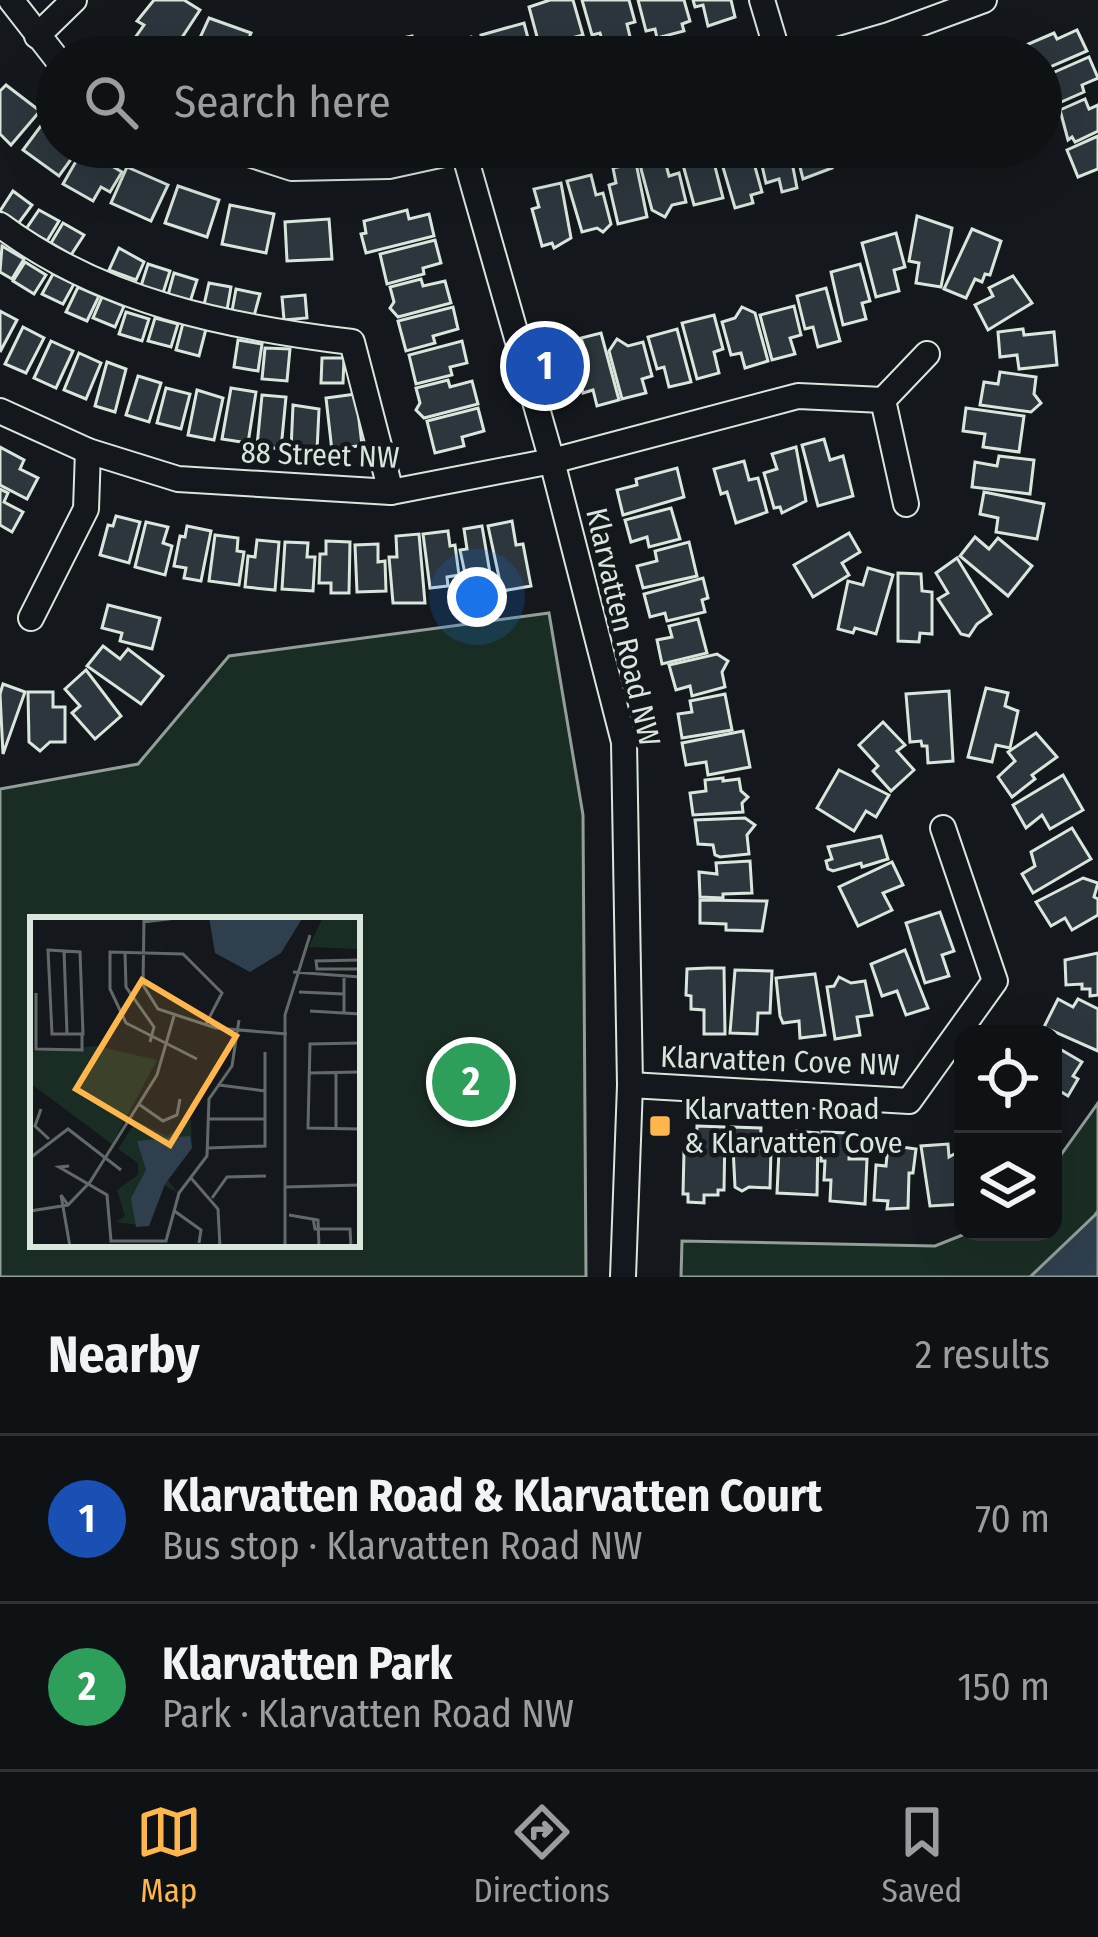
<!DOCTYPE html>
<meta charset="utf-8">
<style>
:root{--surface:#0f1215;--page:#1d2022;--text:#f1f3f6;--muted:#9b9ea0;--line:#2f3234;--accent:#ffb74d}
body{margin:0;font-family:"Fira Sans Condensed",sans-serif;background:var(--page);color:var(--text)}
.controls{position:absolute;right:36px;bottom:36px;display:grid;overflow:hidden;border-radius:24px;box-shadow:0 12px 48px #0002}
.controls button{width:108px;height:108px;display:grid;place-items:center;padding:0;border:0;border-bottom:3px solid var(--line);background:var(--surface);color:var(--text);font:60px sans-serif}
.you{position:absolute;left:477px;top:597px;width:42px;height:42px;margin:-30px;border:9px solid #fff;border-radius:50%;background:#1a73e8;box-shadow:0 0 0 18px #1a73e833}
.badge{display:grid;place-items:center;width:78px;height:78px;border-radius:50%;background:var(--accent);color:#fff;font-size:39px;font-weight:700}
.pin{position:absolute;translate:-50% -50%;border:6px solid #fff;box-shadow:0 3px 12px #0006}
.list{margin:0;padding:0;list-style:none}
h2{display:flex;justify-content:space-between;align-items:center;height:156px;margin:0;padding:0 48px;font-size:51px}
h2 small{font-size:39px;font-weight:400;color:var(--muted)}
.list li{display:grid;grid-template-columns:78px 1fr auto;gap:36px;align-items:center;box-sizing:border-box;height:168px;padding:0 48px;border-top:3px solid var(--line)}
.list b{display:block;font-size:45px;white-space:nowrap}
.list p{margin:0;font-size:39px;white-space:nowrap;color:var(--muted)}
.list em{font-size:39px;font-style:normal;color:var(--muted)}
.icon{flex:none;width:66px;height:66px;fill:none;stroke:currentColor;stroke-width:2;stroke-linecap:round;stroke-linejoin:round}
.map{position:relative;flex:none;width:1098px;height:1277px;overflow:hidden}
.search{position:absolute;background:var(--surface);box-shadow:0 12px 48px #0002;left:36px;right:36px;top:36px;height:132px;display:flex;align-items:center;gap:30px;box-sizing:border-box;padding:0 42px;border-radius:66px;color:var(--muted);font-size:45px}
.sheet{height:492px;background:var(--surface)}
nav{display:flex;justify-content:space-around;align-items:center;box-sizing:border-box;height:168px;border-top:3px solid var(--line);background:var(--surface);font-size:33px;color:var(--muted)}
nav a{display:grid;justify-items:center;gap:6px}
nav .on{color:var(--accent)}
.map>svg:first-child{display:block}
.green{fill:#1a2d24;stroke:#939e99;stroke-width:3;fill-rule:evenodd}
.water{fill:#2f3f4d;stroke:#939e99;stroke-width:3}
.building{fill:#2c363c;stroke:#d8e6dc;stroke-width:3}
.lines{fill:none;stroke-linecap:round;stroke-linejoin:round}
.minor-casing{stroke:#d8e6dc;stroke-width:28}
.minor{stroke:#14181c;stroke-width:24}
.poi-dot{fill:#ffb74d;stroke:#14181c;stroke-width:4.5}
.labels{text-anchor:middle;stroke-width:9;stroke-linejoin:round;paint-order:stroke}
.street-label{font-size:30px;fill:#d8e6dc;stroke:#14181c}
.poi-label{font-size:30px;fill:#d8e6dc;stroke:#14181c;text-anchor:start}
.inset-road{fill:none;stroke:#626a69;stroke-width:3}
.view{fill:#ffb74d;fill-opacity:0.15;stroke:#ffb74d;stroke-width:6}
.inset-edge{fill:none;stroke:#d8e6dc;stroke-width:6}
</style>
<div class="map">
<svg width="1098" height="1277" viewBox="0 0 1098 1277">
<rect width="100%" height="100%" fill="#14181c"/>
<g class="green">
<path d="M549,613L583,815L586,1277H0V789L138,764L229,656ZM33,920H357V1244H33Z"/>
<path d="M1098,1103V1277H681L682,1241L935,1246L970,1232H1053V1166Z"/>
</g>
<path class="water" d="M1098,1211V1277H1030L1095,1215Z"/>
<g class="building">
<path d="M154,0H184L200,10L177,45L168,38L156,57L132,42L144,25L137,21Z"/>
<path d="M573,0L583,35L575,37L580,57H551L548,46L540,48L529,7L550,0Z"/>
<path d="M582,0H629L635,22L627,24L632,45L606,53L600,33L592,35Z"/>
<path d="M638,0H684L690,21L682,24L684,31L657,38L655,29L646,31Z"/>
<path d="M693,0H731L735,17L708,26L703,5L695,7Z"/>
<path d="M209,18L251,33L241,57L192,55Z"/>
<path d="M524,23L533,57H487L481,35Z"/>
<path d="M1077,30L1087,51L1041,71V57H1031L1026,45L1054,33L1057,39Z"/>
<path d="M412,36L414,57H369L367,45Z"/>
<path d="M471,37L476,57H429L427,48Z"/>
<path d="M263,40L306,47L304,57H260Z"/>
<path d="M310,44H354V57H309Z"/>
<path d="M1089,57L1098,78L1082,85L1084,92L1052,106L1041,78Z"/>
<path d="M6,85L40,111L11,145L0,134V91Z"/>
<path d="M1085,99L1089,109L1098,105V131L1075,142L1072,137L1068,140L1060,110Z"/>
<path d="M46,119L57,127V147H80L59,176L23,150Z"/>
<path d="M1098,136V169L1078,177L1067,150Z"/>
<path d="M710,147L723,198L694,205L683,165L691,163L687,149Z"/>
<path d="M717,147H744L747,157L752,156L762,192L751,195L753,203L735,208Z"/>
<path d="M789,147L797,188L782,192L779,179L766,183L758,148Z"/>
<path d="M795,147H826L832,168L803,179Z"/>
<path d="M832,147H866L868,157L837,165Z"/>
<path d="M870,147H903L905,158L874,163Z"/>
<path d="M83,149L122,172L110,192L101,187L93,201L63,184Z"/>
<path d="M664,157L669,176L679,173L686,202L672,205L665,217L652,210L641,169L642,163Z"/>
<path d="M636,163L647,217L618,224L609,185L616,183L613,168Z"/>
<path d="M127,167L168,185L151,221L111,203Z"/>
<path d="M591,175L596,195L603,193L611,224L603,232L597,228L582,232L567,181Z"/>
<path d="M561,183L571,238L554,248L552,243L542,246L532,209L539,207L534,189Z"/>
<path d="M178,186L219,200L207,237L165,223Z"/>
<path d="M13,191L32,205L18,224L0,211Z"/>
<path d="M230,205L274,214L266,253L222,244Z"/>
<path d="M39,210L59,221L47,241L26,229Z"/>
<path d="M407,210L409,219L429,214L434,236L366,253L361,234L366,233L364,221Z"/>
<path d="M917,216L952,228L941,287L916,283L919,263L909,261Z"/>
<path d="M329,219L332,259L287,261L285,222Z"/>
<path d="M63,223L84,235L71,255L51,243Z"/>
<path d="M972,229L1001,241L990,275L985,274L982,282L975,279L966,298L944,289Z"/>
<path d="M896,233L905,267L894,270L899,291L876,297L862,243Z"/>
<path d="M435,240L441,263L423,268L424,274L387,284L380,254Z"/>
<path d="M2,246L24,259L12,279L0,272Z"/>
<path d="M119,248L144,262L136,280L109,270Z"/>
<path d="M25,262L46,275L34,294L13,281Z"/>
<path d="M148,264L170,271L163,293L141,286Z"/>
<path d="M860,264L870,301L862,303L866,319L843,325L831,272Z"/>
<path d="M174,273L197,280L190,302L168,295Z"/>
<path d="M53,274L74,284L63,304L42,294Z"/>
<path d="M1013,276L1032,303L988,330L975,305L993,296L989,288Z"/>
<path d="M421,279L423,286L445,281L451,303L398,317L390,308L394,302L390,287Z"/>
<path d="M209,283L231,287L227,310L204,305Z"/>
<path d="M78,287L99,296L87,321L66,312Z"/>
<path d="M826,288L840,341L818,347L813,327L805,329L797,296Z"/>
<path d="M236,289L260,294L254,316L232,311Z"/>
<path d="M305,295L307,318L284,320L282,297Z"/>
<path d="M102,297L124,306L115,327L93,318Z"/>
<path d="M794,306L801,335L790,338L795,354L772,360L760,315Z"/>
<path d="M453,307L458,329L433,336L435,343L406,351L398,321Z"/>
<path d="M742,307L755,313L768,361L745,368L741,353L731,355L722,322L735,318Z"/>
<path d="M0,311L17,320L0,352Z"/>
<path d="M126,312L149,319L142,341L119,334Z"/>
<path d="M714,315L723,349L714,352L719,373L697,379L682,323Z"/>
<path d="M155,318L178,324L171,347L148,341Z"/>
<path d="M183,323L206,329L199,356L176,350Z"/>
<path d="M23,327L44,338L26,373L5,364Z"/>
<path d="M677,329L691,382L669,387L664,367L657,369L648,337Z"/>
<path d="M1023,329L1024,335L1054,332L1057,365L1019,369L1017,355L1000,357L998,332Z"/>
<path d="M601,333L619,400L597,406L593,390L583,393L571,347L583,344L581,338Z"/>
<path d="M617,339L628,346L643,342L652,376L642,379L646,393L622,399L609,351Z"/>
<path d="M238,340L262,344L258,371L234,367Z"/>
<path d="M51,341L73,351L56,388L34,378Z"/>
<path d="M462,341L467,363L450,367L452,375L416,384L409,355Z"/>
<path d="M265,348L290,349L287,381L262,379Z"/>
<path d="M79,353L101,363L86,399L64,390Z"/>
<path d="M322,358H344L343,383H321Z"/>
<path d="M107,362L126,369L115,412L95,406Z"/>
<path d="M1000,372L1036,377L1034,394L1041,403L1031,412L980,405L984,382L998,384Z"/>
<path d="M138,376L161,383L149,422L126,415Z"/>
<path d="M448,380L450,387L472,381L478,404L424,418L416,410L420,403L416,388Z"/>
<path d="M166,388L190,394L181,429L157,423Z"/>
<path d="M231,388L256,392L248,443L222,439Z"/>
<path d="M197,390L223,398L214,440L188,435Z"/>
<path d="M356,394L362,445L332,451L326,398Z"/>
<path d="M262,395L286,397L281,449L257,446Z"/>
<path d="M293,405L319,409L317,451L291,450Z"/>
<path d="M478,408L484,431L462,437L464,446L435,453L427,421Z"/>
<path d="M966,408L1024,416L1019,452L983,447L985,434L963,431Z"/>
<path d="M824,439L830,460L843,456L853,496L818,506L802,445Z"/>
<path d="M0,447L24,460L20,469L38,478L27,499L0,485Z"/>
<path d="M796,447L806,501L782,513L780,507L774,508L764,473L777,469L772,454Z"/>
<path d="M999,456L1034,460L1030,494L972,487L975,462L997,466Z"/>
<path d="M744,461L749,480L758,478L767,512L736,523L727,492L721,494L714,469Z"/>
<path d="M677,468L684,497L623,515L617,490L637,485L636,479Z"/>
<path d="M0,489L8,493L4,502L23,512L12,532L0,525Z"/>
<path d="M984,492L1044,504L1037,539L996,532L998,518L980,514Z"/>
<path d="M671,508L680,539L649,547L647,537L631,542L625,520Z"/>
<path d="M116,516L140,522L129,563L100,555L108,525L113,526Z"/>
<path d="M512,521L516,545L523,544L531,586L502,591L488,526Z"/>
<path d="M146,522L168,527L163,543L172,546L165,575L135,567Z"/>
<path d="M187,526L211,531L201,581L184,578L186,568L174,566L180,536L185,537Z"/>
<path d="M482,526L491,579L467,583L460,550L467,549L464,529Z"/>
<path d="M448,531L450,546L455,545L459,575L447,577L448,586L430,588L423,534Z"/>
<path d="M849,533L860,552L842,563L849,575L813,597L794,565Z"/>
<path d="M419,534L425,603H393L389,557H397L396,536Z"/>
<path d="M215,535L238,538L237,551L244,552L239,585L209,581Z"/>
<path d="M975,537L989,549L998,538L1032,566L1008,596L960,556Z"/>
<path d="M257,540L279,542L275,590L245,587L248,556L255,557Z"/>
<path d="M326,541L350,542L349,593H331V583H319L320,554H326Z"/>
<path d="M285,542L308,543L307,557H315L313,591L282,589Z"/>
<path d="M689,542L697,576L643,588L637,566L657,561L655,551Z"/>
<path d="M378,544V562L385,561L386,591L357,592L355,545Z"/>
<path d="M957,558L991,614L977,624L969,636L961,634L938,599L948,593L936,573Z"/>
<path d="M868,568L893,575L876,634L855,628L853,633L838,629L848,581L863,585Z"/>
<path d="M898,573L921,574L922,591L932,592V634L920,633L919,642L898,641Z"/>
<path d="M703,578L708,598L702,600L705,612L667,621L665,613L650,617L644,594Z"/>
<path d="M108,605L160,618L152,649L120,641L122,633L102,628Z"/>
<path d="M698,619L707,653L662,664L657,640L672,637L669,626Z"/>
<path d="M103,646L120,659L128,649L163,676L141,704L87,666Z"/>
<path d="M717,654L728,661L722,672L725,687L692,696L690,686L676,690L669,665Z"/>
<path d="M86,670L121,716L95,739L72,713L80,706L65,689Z"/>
<path d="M3,684L25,692L3,754L0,694Z"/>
<path d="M986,688L1008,693L1005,706L1018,711L1010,748L996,745L992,762L968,757Z"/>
<path d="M949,691L953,761L928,763L927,746H922L921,741L910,742L906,694Z"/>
<path d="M28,692H53V707H65V742H50L40,751L29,742Z"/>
<path d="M725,694L732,730L682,738L678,714L692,712L690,701Z"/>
<path d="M883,722L905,745L897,751L914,770L891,791L873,771L878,766L859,745Z"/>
<path d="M743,731L750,767L708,775L706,762L686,765L682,743Z"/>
<path d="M1036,733L1057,757L1032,775L1035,779L1012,797L998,777L1015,761L1008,752Z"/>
<path d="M839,770L889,795L876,817L866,811L854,831L817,808Z"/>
<path d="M1063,775L1083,810L1050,829L1042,815L1026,828L1013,805Z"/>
<path d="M723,778V781L739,779L741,791L748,797L742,803L743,812L693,815L690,793L706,791L705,780Z"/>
<path d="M745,818L755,825L747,835L749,854L720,857L715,855L713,845L698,844L695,820Z"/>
<path d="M1072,828L1091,859L1033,893L1022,874L1035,866L1031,852Z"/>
<path d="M881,836L888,859L862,867L861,863L833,871L828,869L826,861L832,859L828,847Z"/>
<path d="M750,861L752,893L723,894V898L700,897L699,872L717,874L716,863Z"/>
<path d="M892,862L903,885L883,893L892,910L858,926L839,887Z"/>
<path d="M1083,878L1098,883L1094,897L1098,899V915L1072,930L1065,918L1051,926L1036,902Z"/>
<path d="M700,900L767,901L762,931L726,930V924L700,923Z"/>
<path d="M940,912L954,951L942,955L949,976L925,983L906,923Z"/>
<path d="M905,950L928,1008L906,1015L897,991L882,996L871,964Z"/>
<path d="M1098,953V995L1090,996V989H1082V984L1066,985L1065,960Z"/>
<path d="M708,968H724L725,1034H704V1010L691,1009V996L686,995L687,969Z"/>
<path d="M735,970L772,971L770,1013H758L757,1034L730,1033Z"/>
<path d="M815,974L825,1035L800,1038L799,1021L783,1023L780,1016L776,978Z"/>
<path d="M839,977L851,983L865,981L872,1015L857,1017L860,1035L835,1039L827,987L834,986Z"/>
<path d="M1058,999L1073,1007L1078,999L1098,1009V1051L1044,1027Z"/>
<path d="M1053,1045L1082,1062L1073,1076L1078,1079L1068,1096L1053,1087Z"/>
<path d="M697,1126L724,1127L725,1131L724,1190H718V1195H704V1203L688,1202V1194H683L684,1152L696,1148Z"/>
<path d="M732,1127L761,1128L760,1149H771L770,1188L749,1187L742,1191L735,1187Z"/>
<path d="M794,1131L818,1133L817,1195L777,1193L779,1151L792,1152Z"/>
<path d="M822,1132L850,1133L849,1159H867L865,1204L830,1201L831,1180H824L825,1161H821Z"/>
<path d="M948,1144L949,1157L956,1153L963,1155V1204L930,1206L921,1146Z"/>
<path d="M888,1145L916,1149L913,1173H909L908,1208L887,1209L888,1201L874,1200L876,1165L886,1166Z"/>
</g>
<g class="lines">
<defs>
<g id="minor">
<path d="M11,0L57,59"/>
<path d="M762,0L779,57"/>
<path d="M37,36L74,0"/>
<path d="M813,57L889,35L984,0"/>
<path d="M227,147L292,168L389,166L476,147"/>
<path d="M463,149L552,461L624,742L630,1085L623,1277"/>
<path d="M0,225C103,302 227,327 352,342L391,492"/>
<path d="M0,411L88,451L178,479L391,492L552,461L798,396L883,400"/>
<path d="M906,504L883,400L927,354"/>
<path d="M31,618L86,509L88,451"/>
<path d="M630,1085L909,1101L995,981L943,828"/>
</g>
</defs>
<use href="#minor" class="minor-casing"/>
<use href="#minor" class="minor"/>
</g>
<rect class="poi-dot" x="648" y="1114" width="24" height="24" rx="6"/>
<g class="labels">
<g class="street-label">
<text transform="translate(320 455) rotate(2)" y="10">88 Street NW</text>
<text transform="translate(623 627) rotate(77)" y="10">Klarvatten Road NW</text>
<text transform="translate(780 1061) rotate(2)" y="10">Klarvatten Cove NW</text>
</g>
<g class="poi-label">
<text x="684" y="1119">Klarvatten Road<tspan x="684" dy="34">&amp; Klarvatten Cove</tspan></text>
</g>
</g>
<g transform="translate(30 917)">
<rect width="330" height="330" fill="#14181c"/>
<path d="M293,0H330V32L279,30ZM67,129L127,143L82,227L0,166V135ZM161,202L162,231L138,263L148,276L134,268L119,309L86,305L95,299L87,273L108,258V246L88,232L106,204L137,219Z" fill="#1a2d24"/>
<path d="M179,0H273L251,36L220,55L185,36ZM160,219L162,231L135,267L119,309L106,310L101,281L116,253L107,224Z" fill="#2f3f4d"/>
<path class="inset-road" d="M114,0L113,68L128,92L186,111L257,117M113,5L155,0M18,33L50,35L53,117H22ZM34,33L37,117M95,34L96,70L124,110L120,125M330,43L286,44L287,52H330M263,55L330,60M314,58V97M269,75L314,77M6,76V132L52,133V117M280,94L330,97M330,126L280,127L278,211L330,212M167,142L96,106L80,72V35L153,37L192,76L175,109M279,156L330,155M189,168L235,174M110,188L133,204L147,198L150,182M11,192L5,209L19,222M179,202H236M306,213V155M178,231L235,229V135M0,241L38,212L91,253M39,249L29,250L77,278L81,324H136L149,276L177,239L179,182L202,149L209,103M161,261L188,292L190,330M255,270L330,268M182,281L197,260L236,259M38,288L31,278L40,330M143,293L171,313L169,326M0,294L38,288L60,265L127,158L144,99M259,298L288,303L289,330M283,301L285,312H320L321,330M255,330V98L280,18"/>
<path class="view" d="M112,63L206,119L140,228L46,172Z"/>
<rect width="330" height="330" class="inset-edge"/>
</g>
</svg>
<div class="controls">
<button><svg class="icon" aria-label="locate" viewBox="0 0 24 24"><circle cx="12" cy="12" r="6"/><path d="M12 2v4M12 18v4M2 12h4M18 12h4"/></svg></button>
<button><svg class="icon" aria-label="layers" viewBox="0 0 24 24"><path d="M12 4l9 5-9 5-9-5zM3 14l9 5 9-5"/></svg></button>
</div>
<div class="you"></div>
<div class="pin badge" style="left:545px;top:366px;background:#1a4fb4">1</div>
<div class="pin badge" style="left:471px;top:1082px;background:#2e9e5b">2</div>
<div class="search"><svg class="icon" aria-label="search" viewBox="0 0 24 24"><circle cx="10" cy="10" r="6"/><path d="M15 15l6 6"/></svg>Search here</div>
</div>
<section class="sheet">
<h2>Nearby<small>2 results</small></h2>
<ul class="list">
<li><span class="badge" style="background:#1a4fb4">1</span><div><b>Klarvatten Road &amp; Klarvatten Court</b><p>Bus stop · Klarvatten Road NW</p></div><em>70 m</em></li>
<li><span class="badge" style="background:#2e9e5b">2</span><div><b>Klarvatten Park</b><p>Park · Klarvatten Road NW</p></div><em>150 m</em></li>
</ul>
</section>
<nav>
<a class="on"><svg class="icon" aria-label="map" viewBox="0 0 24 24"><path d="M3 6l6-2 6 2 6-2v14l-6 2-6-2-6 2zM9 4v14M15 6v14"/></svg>Map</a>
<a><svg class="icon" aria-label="directions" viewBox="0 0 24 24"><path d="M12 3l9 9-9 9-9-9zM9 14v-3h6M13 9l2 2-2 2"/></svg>Directions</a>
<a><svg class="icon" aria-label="saved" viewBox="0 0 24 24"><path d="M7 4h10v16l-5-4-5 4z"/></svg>Saved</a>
</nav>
